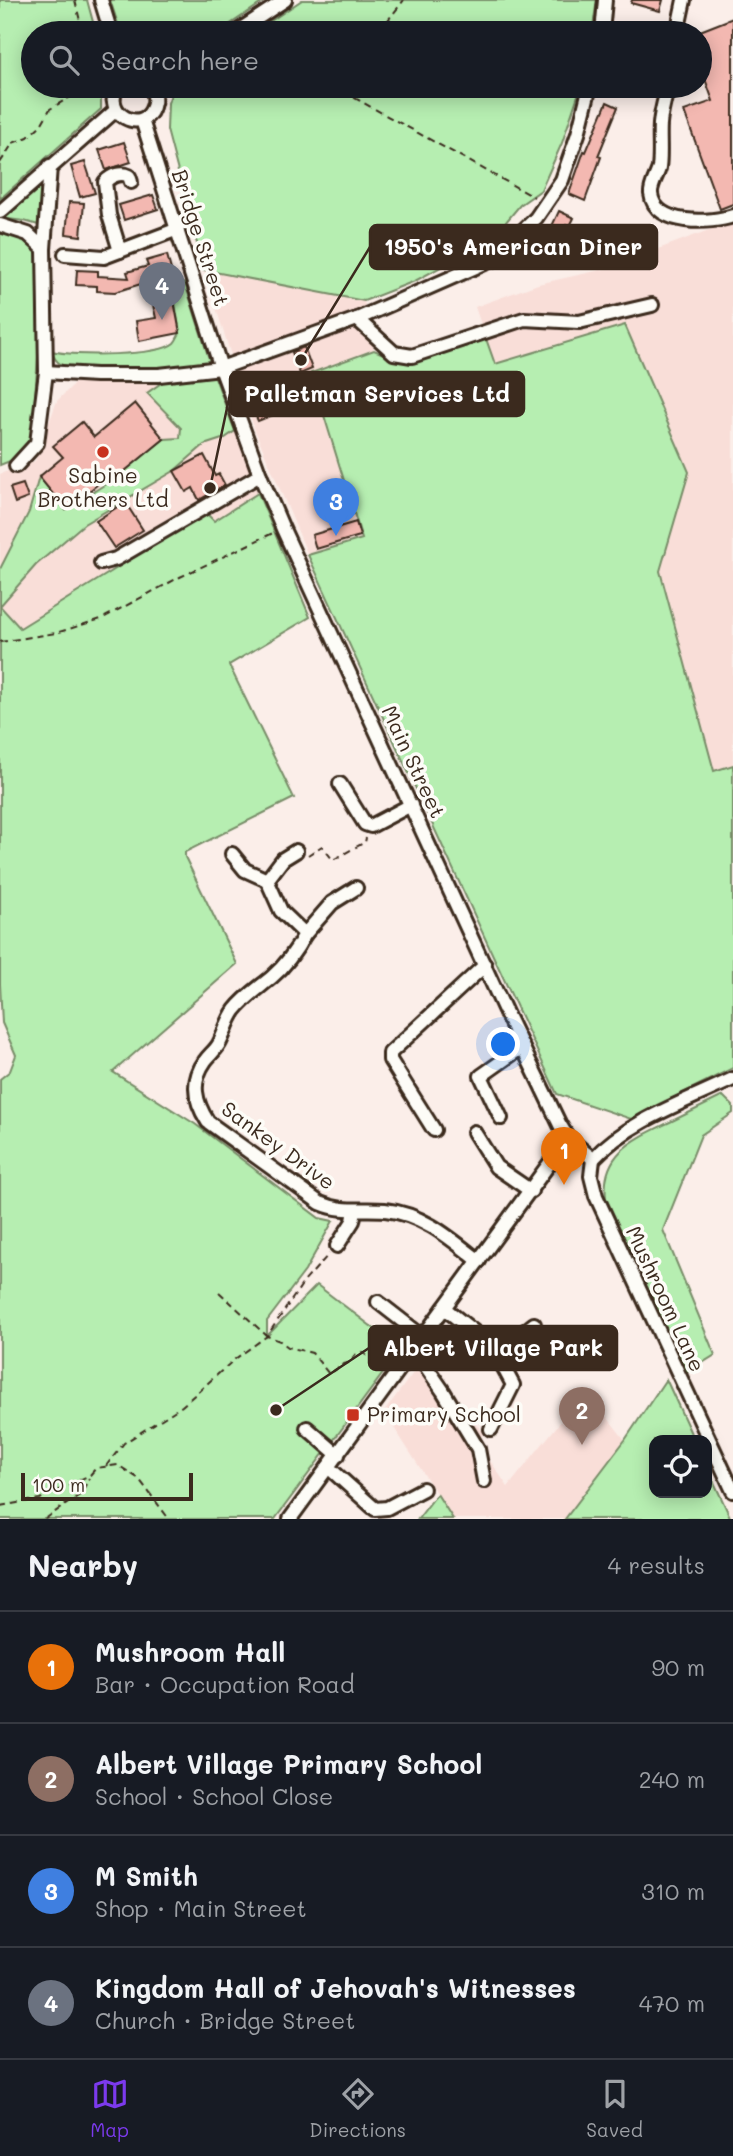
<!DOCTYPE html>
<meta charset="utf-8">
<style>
:root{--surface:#171b24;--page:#20242c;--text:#f1f3f6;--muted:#9ea1a6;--line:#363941;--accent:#7c3aed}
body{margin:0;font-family:Mali,sans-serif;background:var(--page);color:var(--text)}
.controls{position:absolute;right:21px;bottom:21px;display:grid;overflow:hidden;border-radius:14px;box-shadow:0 4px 18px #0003}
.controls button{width:63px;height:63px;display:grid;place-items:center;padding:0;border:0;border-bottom:2px solid var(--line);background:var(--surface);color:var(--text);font:35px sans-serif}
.scale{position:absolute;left:21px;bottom:18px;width:172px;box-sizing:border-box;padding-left:7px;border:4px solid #3b2a1e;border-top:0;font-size:19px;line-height:24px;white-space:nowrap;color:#3b2a1e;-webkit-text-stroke:5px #fdfcf7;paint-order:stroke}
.you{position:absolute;left:504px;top:1045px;width:24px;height:24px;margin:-18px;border:5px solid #fff;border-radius:50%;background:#1a73e8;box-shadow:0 0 0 10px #1a73e833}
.badge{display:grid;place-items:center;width:46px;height:46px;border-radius:50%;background:var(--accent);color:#fff;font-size:23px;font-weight:700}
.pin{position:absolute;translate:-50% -58px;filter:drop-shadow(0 2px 4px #0008)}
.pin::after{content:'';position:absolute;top:37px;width:24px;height:21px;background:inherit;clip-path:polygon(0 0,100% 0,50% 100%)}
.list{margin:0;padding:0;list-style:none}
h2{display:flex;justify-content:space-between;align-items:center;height:91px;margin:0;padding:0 28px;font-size:30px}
h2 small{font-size:23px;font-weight:400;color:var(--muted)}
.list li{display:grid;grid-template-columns:46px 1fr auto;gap:21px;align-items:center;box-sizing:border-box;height:112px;padding:0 28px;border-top:2px solid var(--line)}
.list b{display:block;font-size:26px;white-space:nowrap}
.list p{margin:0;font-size:23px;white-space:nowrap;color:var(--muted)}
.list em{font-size:23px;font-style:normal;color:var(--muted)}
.icon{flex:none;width:38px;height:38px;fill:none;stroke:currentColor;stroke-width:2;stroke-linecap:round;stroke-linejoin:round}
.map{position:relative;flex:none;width:733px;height:1519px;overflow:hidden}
.search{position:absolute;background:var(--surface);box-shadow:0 4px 18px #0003;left:21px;right:21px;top:21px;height:77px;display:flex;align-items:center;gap:18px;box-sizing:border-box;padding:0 24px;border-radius:38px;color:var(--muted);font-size:26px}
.sheet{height:539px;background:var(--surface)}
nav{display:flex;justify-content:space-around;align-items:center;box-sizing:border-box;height:98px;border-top:2px solid var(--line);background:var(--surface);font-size:19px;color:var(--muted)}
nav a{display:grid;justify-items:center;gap:4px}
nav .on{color:var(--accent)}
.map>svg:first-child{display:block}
.built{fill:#f9ded8}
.green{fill:#b6eeb1;stroke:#788c68;stroke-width:2}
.building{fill:#f3b8b1;stroke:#3b2a1e;stroke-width:2}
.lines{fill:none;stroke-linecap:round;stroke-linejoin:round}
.minor-casing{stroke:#3b2a1e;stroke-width:18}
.path{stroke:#3b2a1e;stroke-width:2;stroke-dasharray:7 5;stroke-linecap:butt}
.minor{stroke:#fdfcf7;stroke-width:12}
.poi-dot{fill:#c8321e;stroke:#fdfcf7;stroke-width:2.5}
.labels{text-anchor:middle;stroke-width:7;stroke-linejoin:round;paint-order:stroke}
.street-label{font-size:21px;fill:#3b2a1e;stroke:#fdfcf7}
.poi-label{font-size:21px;fill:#3b2a1e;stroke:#fdfcf7}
.leader{fill:none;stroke:#3b2a1e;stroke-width:2.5}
.callout-dot{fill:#3b2a1e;stroke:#fdfcf7;stroke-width:2.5}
.callout{fill:#3b2a1e;stroke:#3b2a1e;stroke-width:2.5}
.callout-label{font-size:23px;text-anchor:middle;font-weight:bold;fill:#fff}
</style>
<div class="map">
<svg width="733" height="1519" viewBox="0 0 733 1519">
<rect width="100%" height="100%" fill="#fbeee9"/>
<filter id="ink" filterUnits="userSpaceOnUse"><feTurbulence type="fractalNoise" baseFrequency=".0143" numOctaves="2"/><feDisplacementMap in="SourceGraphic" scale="14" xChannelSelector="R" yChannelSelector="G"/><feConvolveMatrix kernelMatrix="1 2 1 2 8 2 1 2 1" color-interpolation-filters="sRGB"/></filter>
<g filter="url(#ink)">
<g class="built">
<path d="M733,221V765L714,772L660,571L689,472L624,326L495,365L475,307L538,284L605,269Z"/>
<path d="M204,270L364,301L374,350L311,373L363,539L308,555L254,428Z"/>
<path d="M210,362L258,493L213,521L206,513L20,628L0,606V474L35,461L57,401L75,383V369L154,370Z"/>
<path d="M422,1361L454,1404L485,1433L476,1440L508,1487L586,1390L625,1440L565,1519H453L384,1412Z"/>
</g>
<g class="green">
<path d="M0,0H87L96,33H33V86H107L101,95V109L0,199Z"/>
<path d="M110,0H266L217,33H121Z"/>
<path d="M302,0H597L592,33H253Z"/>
<path d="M174,86H581L562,143L541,190L520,205L501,228L480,243L452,261L415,281L364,301L204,270L167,130L168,103Z"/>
<path d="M39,184L44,191L42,226L24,221L0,218Z"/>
<path d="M0,232L23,239L38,252L40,330L32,436L15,459L0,465Z"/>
<path d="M185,283L210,362L154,370L75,369C63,366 55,364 52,351C72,357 159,356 174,343C177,340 178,336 180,333L172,285Z"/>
<path d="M625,325L689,472L660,571L714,771L733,765V1068L631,1119L557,1094L308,555L362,539L311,373L374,350L395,359L485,336L495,364Z"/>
<path d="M213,372L235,431L225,438L204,445L174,471L84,524L36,565L0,606L20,628L206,513L214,521L258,493L310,617L229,665L294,798L185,852V857L237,964L113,1072L195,1124L319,1218L333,1221L305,1271L267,1321V1336L317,1285L401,1349L275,1519H0V1079L10,1071L16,1055L2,1023L0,984V569L29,512L39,477L66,509L120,475L164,439L180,438L181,428L147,393L167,379Z"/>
<path d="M723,1096L733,1106V1113L701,1135L663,1230L715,1355L686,1373L606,1198C601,1152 635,1139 670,1122C688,1113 705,1105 723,1096Z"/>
<path d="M666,1379L694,1440H654V1493H707V1467L731,1519H565L625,1440Z"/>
<path d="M437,1494L453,1519H418Z"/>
</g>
<g class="building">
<path d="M632,0H663L660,11L631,3Z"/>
<path d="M733,18V204L720,209L684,111L713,101L700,65V31Z"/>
<path d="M607,102L618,107L598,156L601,157L585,201L569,194L584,151L586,152Z"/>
<path d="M124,142L131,162L106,170L99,150Z"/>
<path d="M85,162L95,193L80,197L71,166Z"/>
<path d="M153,195L158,209L124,220L119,205Z"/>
<path d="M69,202L84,203L81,236L66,234Z"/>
<path d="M559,211L574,218L570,226L566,225L550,259L539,254Z"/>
<path d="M167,255L171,270L151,276L154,280L115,292L97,291V286L76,285L77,270L98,271V276L129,278L127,272L148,266L146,261Z"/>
<path d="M174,301L180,333L139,341L136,321L156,318L153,305Z"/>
<path d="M304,347L312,369L300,374L292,352Z"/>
<path d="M278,386L288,409L258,421L248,399Z"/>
<path d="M135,403L164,439L120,475L114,471L66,510L39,477L63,457L53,446L82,422L94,437Z"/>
<path d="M204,455L215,476L219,474L225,485L199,500L193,488L186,492L174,471Z"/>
<path d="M23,484L28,498L15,503L10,488Z"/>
<path d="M125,502L143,530L114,548L96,521Z"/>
<path d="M356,522L360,536L316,549L312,535Z"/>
</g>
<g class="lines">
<defs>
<g id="minor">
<path d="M101,0L111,33"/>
<path d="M235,33L285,0"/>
<path d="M602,33L605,0"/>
<path d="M677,33L684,0"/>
<path d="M118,86C100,113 143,136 153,107C156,99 154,92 150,86"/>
<path d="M668,86C665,98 661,111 660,124C659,138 661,153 659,168C657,176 650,186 651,194C655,227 712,223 733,216"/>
<path d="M142,120L221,368L260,475L283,529L507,1015L560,1125L568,1138L593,1159"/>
<path d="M0,212L116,110"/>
<path d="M0,225L28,234L44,249"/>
<path d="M120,251L109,215L105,182C112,175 121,172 129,176L131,182"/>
<path d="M65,254L104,257L178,229"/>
<path d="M357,319L394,353L412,356L524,319L579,322L652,305"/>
<path d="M46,372L96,375H159L221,368L357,319L494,259L536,218L562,180L578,134L590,86"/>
<path d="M16,466L37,443L46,372L44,249L50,166"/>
<path d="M101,563L116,559L260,475"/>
<path d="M340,784L365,824L371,826L411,805"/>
<path d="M232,854L245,870L267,880L283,859L296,851"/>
<path d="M267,880L281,911L305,934C297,949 285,966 272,977C259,988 245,997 235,1010C227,1021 225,1033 219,1044C215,1051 209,1055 205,1061C190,1082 195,1102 208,1122L320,1203C343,1213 361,1208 385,1210C423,1214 450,1238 479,1261"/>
<path d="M305,934L332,903L356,888"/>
<path d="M501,1118L481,1076L522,1047"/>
<path d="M434,1130L390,1060V1053L485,965"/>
<path d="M474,1132L496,1167L531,1191"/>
<path d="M593,1159L591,1176L596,1196L733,1491"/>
<path d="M593,1159C628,1121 687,1101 733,1079"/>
<path d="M337,1246L353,1221L355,1210"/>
<path d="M378,1302L423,1337"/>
<path d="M444,1308L492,1346L513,1385L491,1429"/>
<path d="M414,1349L443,1391L478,1449L484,1481"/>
<path d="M496,1354L534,1324"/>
<path d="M307,1428L338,1455"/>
<path d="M328,1467L375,1509L387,1508L423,1489"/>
<path d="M290,1519L568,1138"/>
</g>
</defs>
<use href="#minor" class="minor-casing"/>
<g class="path">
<path d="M75,0L80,21L86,29"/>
<path d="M86,33V29L95,27"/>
<path d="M354,33L381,29L404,0"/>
<path d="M333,86L534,197"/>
<path d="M0,163L13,143L28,137L41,125L50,109L89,86"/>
<path d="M0,642L56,633L101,619L180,577L273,533"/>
<path d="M308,855L322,846L333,860L365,842L366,838"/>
<path d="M219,1292L267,1336L303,1283L329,1254"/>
<path d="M106,1466L124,1443L182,1406L235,1359L267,1336L280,1341L288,1347L312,1353L329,1374L344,1364L351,1362L355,1355L362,1352L385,1369"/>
<path d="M0,1506L40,1499L90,1475L96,1468L118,1465L139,1479L169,1519"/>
<path d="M45,1519L81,1494L89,1478"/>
</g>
<use href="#minor" class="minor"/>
</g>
</g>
<g class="poi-dot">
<circle cx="103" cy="452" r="7"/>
<rect x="346" y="1408" width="14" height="14" rx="3.5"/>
</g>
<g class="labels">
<g class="street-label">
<text transform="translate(200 238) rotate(72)" y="7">Bridge Street</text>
<text transform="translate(413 762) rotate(65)" y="7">Main Street</text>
<text transform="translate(278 1146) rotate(36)" y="7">Sankey Drive</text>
<text transform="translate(665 1299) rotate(65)" y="7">Mushroom Lane</text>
</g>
<g class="poi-label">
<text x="103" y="483">Sabine<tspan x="103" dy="24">Brothers Ltd</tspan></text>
<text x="367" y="1422" text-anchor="start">Primary School</text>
</g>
</g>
<path class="leader" d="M301 360L370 247M210 488L230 394M276 1410L369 1348"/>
<g class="callout-dot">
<circle cx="301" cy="360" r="7"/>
<circle cx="210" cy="488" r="7"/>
<circle cx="276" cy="1410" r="7"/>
</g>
<g class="callout">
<rect x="370" y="225" width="287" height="44" rx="7"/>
<rect x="230" y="372" width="294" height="44" rx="7"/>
<rect x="369" y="1326" width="248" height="44" rx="7"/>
</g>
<g class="callout-label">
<text x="513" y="255">1950's American Diner</text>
<text x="377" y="402">Palletman Services Ltd</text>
<text x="493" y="1356">Albert Village Park</text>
</g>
</svg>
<div class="controls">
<button><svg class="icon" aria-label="locate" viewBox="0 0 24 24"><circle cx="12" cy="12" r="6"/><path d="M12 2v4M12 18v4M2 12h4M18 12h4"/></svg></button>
</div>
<div class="scale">100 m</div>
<div class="you"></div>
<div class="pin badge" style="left:564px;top:1185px;background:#e8710a">1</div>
<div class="pin badge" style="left:582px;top:1445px;background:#8d6e63">2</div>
<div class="pin badge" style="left:336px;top:536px;background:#3f7fe0">3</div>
<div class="pin badge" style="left:162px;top:320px;background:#6b7280">4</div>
<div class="search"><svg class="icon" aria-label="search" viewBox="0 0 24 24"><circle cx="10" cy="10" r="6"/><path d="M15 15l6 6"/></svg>Search here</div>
</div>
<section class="sheet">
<h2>Nearby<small>4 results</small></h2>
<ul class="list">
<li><span class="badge" style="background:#e8710a">1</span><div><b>Mushroom Hall</b><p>Bar · Occupation Road</p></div><em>90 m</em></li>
<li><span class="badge" style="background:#8d6e63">2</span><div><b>Albert Village Primary School</b><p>School · School Close</p></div><em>240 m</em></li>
<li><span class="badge" style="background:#3f7fe0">3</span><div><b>M Smith</b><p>Shop · Main Street</p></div><em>310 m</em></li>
<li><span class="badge" style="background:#6b7280">4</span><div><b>Kingdom Hall of Jehovah's Witnesses</b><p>Church · Bridge Street</p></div><em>470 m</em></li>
</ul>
</section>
<nav>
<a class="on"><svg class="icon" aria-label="map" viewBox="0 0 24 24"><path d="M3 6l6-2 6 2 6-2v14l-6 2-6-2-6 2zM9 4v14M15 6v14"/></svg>Map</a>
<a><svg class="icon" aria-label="directions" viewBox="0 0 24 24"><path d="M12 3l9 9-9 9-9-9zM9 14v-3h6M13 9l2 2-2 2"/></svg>Directions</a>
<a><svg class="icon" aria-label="saved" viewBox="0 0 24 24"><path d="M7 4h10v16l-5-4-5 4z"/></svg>Saved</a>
</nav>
